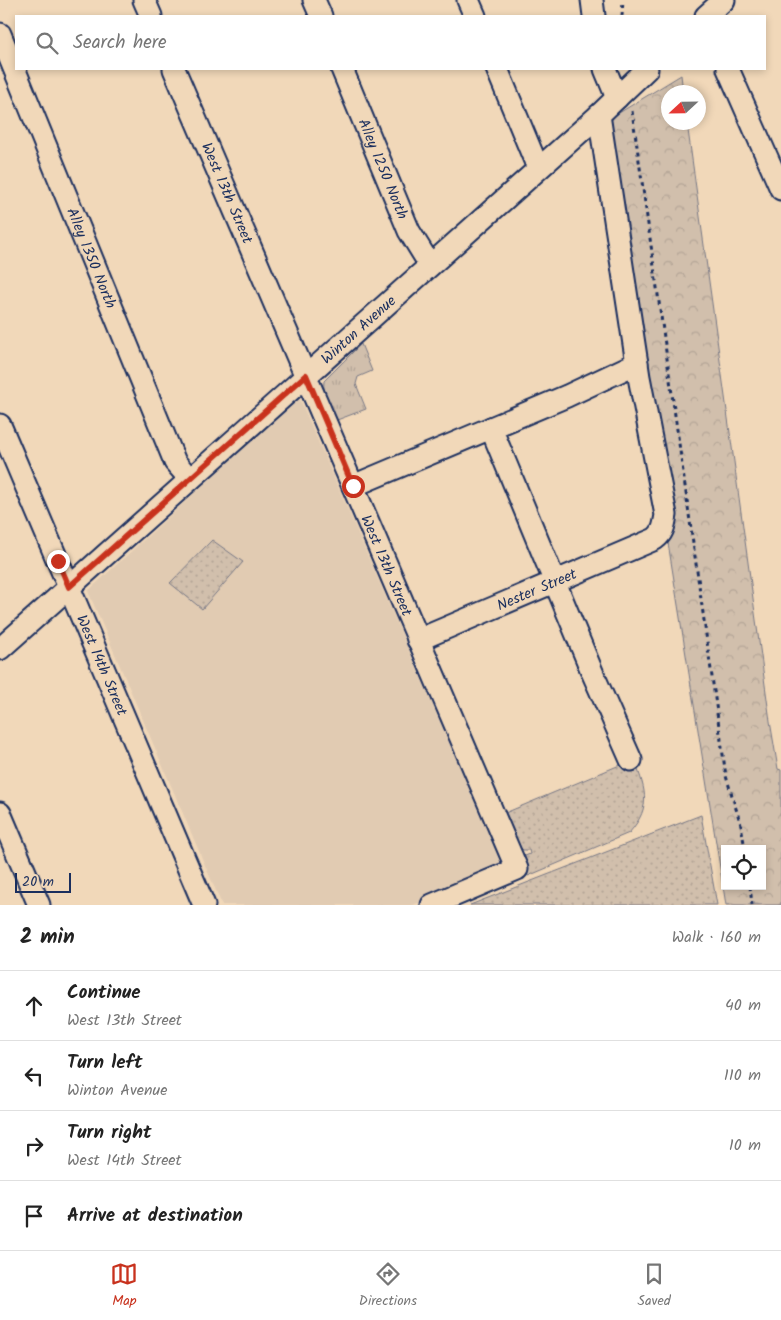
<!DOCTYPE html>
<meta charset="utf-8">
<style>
:root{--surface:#fff;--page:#f2f2f2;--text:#222;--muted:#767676;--line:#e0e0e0;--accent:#c8321e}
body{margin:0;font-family:Kalam,sans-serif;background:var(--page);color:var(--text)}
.controls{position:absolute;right:15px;bottom:15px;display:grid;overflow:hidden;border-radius:0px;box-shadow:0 2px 8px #0003}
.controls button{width:45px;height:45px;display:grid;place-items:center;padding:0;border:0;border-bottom:1px solid var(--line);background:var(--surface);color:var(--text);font:25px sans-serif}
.compass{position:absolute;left:661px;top:85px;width:45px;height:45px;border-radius:50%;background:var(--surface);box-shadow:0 2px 8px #0003;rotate:248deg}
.scale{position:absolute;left:15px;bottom:12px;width:56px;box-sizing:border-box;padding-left:5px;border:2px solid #1b2f5e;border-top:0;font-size:14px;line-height:18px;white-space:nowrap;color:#1b2f5e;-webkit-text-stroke:4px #f1d8b9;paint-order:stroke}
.stop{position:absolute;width:15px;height:15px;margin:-11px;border:4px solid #c8321e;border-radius:50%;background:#fff}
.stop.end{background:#c8321e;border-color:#fff;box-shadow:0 1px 5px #0008}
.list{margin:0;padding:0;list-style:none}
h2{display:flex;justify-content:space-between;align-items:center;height:65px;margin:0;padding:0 20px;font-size:21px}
h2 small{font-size:16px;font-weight:400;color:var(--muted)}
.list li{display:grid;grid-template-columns:32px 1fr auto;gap:15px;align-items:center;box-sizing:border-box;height:70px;padding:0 20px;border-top:1px solid var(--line)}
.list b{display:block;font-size:19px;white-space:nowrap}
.list p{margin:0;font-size:16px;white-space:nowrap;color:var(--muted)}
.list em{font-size:16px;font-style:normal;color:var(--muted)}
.icon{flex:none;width:28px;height:28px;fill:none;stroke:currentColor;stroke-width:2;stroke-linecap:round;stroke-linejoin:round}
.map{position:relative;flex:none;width:781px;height:905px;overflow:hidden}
.search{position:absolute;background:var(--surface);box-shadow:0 2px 8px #0003;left:15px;right:15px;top:15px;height:55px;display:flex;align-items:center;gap:12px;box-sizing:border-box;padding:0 18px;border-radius:0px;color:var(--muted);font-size:19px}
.sheet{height:345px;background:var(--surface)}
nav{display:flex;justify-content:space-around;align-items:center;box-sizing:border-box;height:70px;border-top:1px solid var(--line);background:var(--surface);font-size:14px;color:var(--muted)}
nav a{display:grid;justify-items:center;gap:2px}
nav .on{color:var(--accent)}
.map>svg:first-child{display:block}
.built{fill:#e1cbb2}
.grass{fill:url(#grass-tufts);stroke:#767785}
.forest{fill:url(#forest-crowns);stroke:#767785;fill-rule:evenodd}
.park{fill:url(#park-dots);stroke:#767785}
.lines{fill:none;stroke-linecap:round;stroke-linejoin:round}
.minor-casing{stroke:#1b2f5e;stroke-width:25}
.path{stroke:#1b2f5e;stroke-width:3;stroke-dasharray:4 4;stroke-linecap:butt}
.minor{stroke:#f1d8b9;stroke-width:21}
.route{stroke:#c8321e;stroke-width:6}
.labels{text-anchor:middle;stroke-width:4.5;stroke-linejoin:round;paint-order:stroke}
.street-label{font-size:15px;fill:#1b2f5e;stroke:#f1d8b9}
</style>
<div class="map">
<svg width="781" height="905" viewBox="0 0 781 905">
<defs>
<pattern id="grass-tufts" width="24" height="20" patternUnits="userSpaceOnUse" patternTransform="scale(1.25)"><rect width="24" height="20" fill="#d1bfac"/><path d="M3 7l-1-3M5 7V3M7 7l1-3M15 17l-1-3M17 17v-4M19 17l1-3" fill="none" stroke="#b3a496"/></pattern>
<pattern id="forest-crowns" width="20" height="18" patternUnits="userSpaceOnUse" patternTransform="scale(1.25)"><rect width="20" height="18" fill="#d1bfac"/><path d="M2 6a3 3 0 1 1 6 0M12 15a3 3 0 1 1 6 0" fill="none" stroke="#b3a496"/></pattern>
<pattern id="park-dots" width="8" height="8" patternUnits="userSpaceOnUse" patternTransform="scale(1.25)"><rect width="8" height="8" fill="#d1bfac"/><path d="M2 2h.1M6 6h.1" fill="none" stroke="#b3a496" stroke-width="1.8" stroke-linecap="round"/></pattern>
</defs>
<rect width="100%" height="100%" fill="#f1d8b9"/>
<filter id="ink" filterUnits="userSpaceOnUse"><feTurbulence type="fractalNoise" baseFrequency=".02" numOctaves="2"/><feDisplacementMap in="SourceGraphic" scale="10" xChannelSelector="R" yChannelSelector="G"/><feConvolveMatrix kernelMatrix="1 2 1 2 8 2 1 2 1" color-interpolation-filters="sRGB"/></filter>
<g filter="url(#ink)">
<path class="built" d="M299,397L503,867L413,905H222L88,591Z"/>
<path class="grass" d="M361,344L372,371L358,377L356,384L366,409L337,420C332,409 322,393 324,381Z"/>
<path class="forest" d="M681,75L683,92H668V122L687,123L770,721L778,769L781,770V905H726L601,124ZM725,849H762V886H725Z"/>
<g class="park">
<path d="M212,540L243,562L202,609L170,583Z"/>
<path d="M633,756C644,787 654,805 629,833L528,876L519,854L525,856L530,854L529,850H523L519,846L505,813L627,762Z"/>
<path d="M701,815L717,905H470Z"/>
</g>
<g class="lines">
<defs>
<g id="minor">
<path d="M144,0L151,16"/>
<path d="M314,0L321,16"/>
<path d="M468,0L475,16"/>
<path d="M592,0L594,16"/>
<path d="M706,16L724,0"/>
<path id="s1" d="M0,34L175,462L190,479"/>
<path id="s2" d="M174,69C289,335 402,603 517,869L432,905"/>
<path id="s3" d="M342,69L409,231L430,265"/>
<path d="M497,69L538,168"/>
<path d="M605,69L617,98"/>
<path d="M728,69L781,189"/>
<path id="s4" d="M0,425L204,905"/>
<path d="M491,428L593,674L631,760"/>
<path d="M353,486L567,396L637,363"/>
<path id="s5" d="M418,640L655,539C664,532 664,525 666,515L639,377L599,115"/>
<path id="s6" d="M0,649L599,115L647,69"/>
<path d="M0,813L39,905"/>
</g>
</defs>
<use href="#minor" class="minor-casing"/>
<g class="path">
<path d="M622,16L623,0"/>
<path d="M632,111L726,776L741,825L745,849"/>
<path d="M750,886L752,905"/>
</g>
<use href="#minor" class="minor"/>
</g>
</g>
<g class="lines" filter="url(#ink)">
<path class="route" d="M58,561L69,587L306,375L353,486"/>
</g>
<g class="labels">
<g class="street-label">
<text dy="5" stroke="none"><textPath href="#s3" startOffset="108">Alley 1250 North</textPath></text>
<text dy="5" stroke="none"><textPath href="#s2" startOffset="135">West 13th Street</textPath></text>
<text dy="5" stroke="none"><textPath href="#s1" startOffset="242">Alley 1350 North</textPath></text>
<text dy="5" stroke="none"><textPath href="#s6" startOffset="480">Winton Avenue</textPath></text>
<text dy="5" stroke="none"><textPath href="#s2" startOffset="540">West 13th Street</textPath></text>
<text dy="5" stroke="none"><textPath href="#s5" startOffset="129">Nester Street</textPath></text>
<text dy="5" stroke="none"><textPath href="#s4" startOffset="261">West 14th Street</textPath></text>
</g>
</g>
</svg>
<div class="controls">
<button><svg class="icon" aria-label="locate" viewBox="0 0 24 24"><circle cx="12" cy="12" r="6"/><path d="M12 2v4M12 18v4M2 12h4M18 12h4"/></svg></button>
</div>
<svg class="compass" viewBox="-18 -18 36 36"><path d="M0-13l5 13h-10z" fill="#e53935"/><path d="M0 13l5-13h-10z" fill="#767676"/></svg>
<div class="scale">20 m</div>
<div class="stop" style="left:353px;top:486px"></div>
<div class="stop end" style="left:58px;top:561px"></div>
<div class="search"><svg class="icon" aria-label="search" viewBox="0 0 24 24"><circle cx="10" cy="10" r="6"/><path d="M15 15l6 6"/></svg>Search here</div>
</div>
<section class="sheet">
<h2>2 min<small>Walk · 160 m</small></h2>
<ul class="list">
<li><svg class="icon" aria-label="ahead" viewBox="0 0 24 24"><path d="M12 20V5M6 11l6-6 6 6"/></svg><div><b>Continue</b><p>West 13th Street</p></div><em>40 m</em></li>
<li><svg class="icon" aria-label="left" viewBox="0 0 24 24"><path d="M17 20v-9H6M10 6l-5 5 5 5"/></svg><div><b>Turn left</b><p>Winton Avenue</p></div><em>110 m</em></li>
<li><svg class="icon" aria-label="right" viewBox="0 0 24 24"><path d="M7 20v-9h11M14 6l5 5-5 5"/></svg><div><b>Turn right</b><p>West 14th Street</p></div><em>10 m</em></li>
<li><svg class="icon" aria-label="arrive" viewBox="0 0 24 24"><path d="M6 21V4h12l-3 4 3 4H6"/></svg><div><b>Arrive at destination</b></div></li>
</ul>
</section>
<nav>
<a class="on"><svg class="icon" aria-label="map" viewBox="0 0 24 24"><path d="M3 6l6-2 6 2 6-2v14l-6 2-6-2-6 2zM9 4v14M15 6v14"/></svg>Map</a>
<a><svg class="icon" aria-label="directions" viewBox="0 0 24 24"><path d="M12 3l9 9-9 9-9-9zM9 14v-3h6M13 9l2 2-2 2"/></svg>Directions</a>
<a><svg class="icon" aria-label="saved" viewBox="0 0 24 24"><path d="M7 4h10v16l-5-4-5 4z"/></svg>Saved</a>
</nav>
